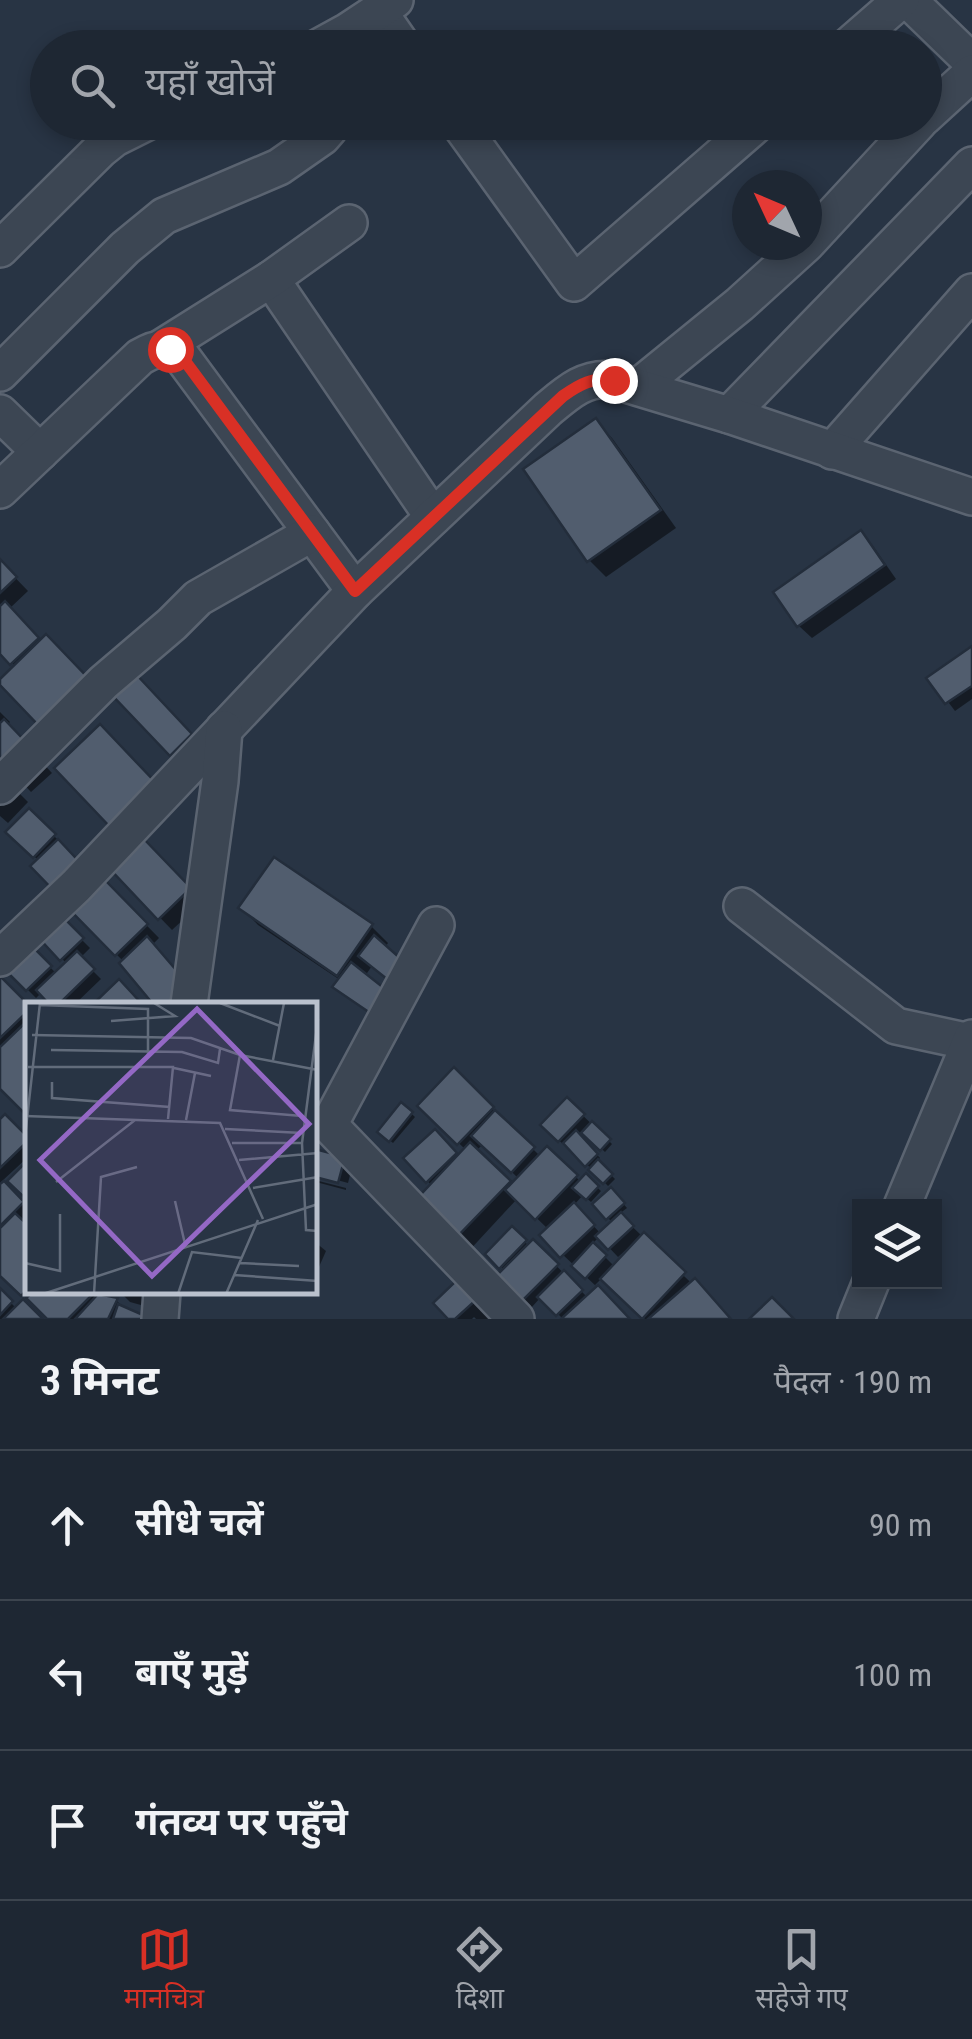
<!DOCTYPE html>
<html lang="hi">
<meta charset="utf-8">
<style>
:root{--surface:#1e2733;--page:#262f3b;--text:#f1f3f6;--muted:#a1a5ac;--line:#3c444e;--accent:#d93025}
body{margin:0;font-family:"Roboto Condensed","Noto Sans Devanagari",sans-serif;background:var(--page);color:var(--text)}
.controls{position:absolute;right:30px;bottom:30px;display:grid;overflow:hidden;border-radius:0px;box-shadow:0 5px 15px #0003}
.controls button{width:90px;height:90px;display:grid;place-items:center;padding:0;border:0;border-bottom:2px solid var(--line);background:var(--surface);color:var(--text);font:50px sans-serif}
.compass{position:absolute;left:732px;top:170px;width:90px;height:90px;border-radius:50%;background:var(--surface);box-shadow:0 5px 15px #0003;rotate:314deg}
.stop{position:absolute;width:30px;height:30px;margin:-22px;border:8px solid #d93025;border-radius:50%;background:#fff}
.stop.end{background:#d93025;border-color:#fff;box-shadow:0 2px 10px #0008}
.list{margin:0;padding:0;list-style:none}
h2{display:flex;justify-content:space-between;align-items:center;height:130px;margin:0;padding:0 40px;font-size:42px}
h2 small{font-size:32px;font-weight:400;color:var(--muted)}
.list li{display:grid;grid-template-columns:65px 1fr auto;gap:30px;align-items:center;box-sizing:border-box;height:150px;padding:0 40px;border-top:2px solid var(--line)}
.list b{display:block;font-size:38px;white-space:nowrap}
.list em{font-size:32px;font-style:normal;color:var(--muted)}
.icon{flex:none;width:55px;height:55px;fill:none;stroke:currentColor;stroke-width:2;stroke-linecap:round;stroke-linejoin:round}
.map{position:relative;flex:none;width:972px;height:1319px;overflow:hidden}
.search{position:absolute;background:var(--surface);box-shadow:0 5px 15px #0003;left:30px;right:30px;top:30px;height:110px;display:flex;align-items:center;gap:25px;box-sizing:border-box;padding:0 35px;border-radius:55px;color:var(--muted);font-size:38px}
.sheet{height:580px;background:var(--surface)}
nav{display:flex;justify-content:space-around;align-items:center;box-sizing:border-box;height:140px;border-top:2px solid var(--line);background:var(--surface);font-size:28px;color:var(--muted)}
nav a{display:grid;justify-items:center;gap:5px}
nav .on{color:var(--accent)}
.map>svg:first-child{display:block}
.shadow{fill:#0007;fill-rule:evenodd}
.building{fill:#515d6e;stroke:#232d3b;stroke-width:2.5}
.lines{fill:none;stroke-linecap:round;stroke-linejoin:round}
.minor-casing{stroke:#5b6471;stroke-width:40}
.minor{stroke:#3c4653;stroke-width:35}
.route{stroke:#d93025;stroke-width:12}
.inset-road{fill:none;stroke:#626c7b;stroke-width:2.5}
.view{fill:#9468c5;fill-opacity:0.15;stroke:#9468c5;stroke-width:5}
.inset-edge{fill:none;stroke:#bac1cd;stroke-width:5}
</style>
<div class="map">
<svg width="972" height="1319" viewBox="0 0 972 1319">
<rect width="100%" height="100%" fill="#283444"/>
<g class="shadow">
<path d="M595,421L612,438L676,528L606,577L589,560Z"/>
<path d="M861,533L873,546L896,579L812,638L799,626L776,593Z"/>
<path d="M0,562L28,591L9,609L41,643L16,667L0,650Z"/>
<path d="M972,649V699L955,711L930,678Z"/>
<path d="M134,676L203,748L184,766L115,694Z"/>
<path d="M0,712L10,722L7,725L52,773L31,792L0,759Z"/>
<path d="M0,774L28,802L8,823L0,816Z"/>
<path d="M29,811L62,844L39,861L9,832Z"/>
<path d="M142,840L201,903L172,930L112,868Z"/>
<path d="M102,880L159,938L152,945L156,1004L124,962L72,909Z"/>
<path d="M242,908L371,926L388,943L365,976L388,1025L343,995L335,987L340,980L258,925Z"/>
<path d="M60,918L90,948L80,958L101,979L75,1004H53L42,992L36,998L3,965L25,943L57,974L67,964L40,936Z"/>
<path d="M0,979L28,1007V1114L0,1086Z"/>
<path d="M454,1071L540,1156L547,1149L581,1182L586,1177L601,1191L591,1202L583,1195L574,1205L601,1234L613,1223L595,1205L611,1190L627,1208L619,1214L729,1319H645L602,1278L595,1285L628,1319H563L541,1297L531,1308L499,1276L505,1271L488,1254L512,1230L529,1246L533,1242L588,1298L598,1288L542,1235L548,1229L517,1199L466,1254L432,1186L407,1158L435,1133L459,1158L466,1150L420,1106ZM483,1144L519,1179L512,1186L476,1151ZM599,1237L618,1257L627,1249L630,1252L615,1267L592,1244Z"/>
<path d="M567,1100L612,1144L605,1152L584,1132L579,1136L600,1158L597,1161L615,1179L608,1186L569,1146L567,1148L543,1125Z"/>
<path d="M402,1105L415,1117L393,1143L380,1132Z"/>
<path d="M0,1122L28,1140V1157L1,1182L28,1209V1215L21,1222L28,1229V1292H91L98,1298L99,1296L117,1301L125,1309L146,1319H50L0,1272Z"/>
<path d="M315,1123L319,1152L352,1167L348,1183L315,1174Z"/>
<path d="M315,1180L346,1188V1190L316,1182Z"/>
<path d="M315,1242L326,1251L315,1276Z"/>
<path d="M458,1283L494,1319H476L474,1317L472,1319H451Z"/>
<path d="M0,1292L17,1309L39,1319H0Z"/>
<path d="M123,1292H154L148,1307L130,1302L122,1294Z"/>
</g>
<g class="building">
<path d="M596,418L661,510L587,562L523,469Z"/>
<path d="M861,530L885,565L797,627L773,592Z"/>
<path d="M0,559L17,577L0,593Z"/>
<path d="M5,601L39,638L10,665L0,654V606Z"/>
<path d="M46,634L92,682L42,729L0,685V679Z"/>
<path d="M972,646V686L945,704L926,678Z"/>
<path d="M134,672L192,734L170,756L111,694Z"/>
<path d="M4,719L46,763H0V723Z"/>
<path d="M100,724L158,785L112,829L54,768Z"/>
<path d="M29,808L56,834L33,858L5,832Z"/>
<path d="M142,837L191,888L158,920L109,868Z"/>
<path d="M58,839L86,869L59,896L30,866Z"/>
<path d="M274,857L373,924L337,976L238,908Z"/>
<path d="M102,877L148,924L115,956L69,909Z"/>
<path d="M60,914L84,938L60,961L37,936Z"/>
<path d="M374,935L410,967L397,987L358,956Z"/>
<path d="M147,936L182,977L175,1004H153L119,963Z"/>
<path d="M25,939L52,966L26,991L0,965Z"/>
<path d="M77,951L95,969L59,1004H49L36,990Z"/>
<path d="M351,962L394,996L379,1019L332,987Z"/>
<path d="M0,976L28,1004V1011L0,1038Z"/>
<path d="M119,979L142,1004H93Z"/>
<path d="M28,1020V1117L0,1089V1047Z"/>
<path d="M454,1067L494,1107L457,1145L417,1106Z"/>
<path d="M567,1097L585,1114L558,1142L540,1125Z"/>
<path d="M401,1102L413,1112L389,1142L377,1132Z"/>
<path d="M495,1110L535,1147L511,1173L471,1136Z"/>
<path d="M5,1114L28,1137V1141L0,1168V1119Z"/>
<path d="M592,1121L611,1139L600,1151L581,1133Z"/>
<path d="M435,1129L457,1153L426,1183L403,1158Z"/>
<path d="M576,1130L598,1154L585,1167L563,1143Z"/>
<path d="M470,1142L511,1181L451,1243L411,1205Z"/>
<path d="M547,1146L578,1175L535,1220L505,1190Z"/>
<path d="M315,1149L345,1157L338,1183L315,1177Z"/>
<path d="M598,1159L613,1174L603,1184L588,1170Z"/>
<path d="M28,1160V1201L7,1181Z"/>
<path d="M586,1173L599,1186L586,1200L572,1188Z"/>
<path d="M4,1181L24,1202L0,1226V1184Z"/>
<path d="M611,1187L625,1203L606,1220L592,1204Z"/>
<path d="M574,1202L595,1225L560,1258L539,1235Z"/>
<path d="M621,1212L634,1226L608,1250L595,1236Z"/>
<path d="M15,1213L28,1225V1289L21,1296L0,1276V1228Z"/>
<path d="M512,1226L527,1240L499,1269L485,1254Z"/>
<path d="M644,1232L686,1272L642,1319L600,1279Z"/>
<path d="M533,1239L559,1264L521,1302L496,1276Z"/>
<path d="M593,1242L607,1255L585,1279L571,1266Z"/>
<path d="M564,1270L583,1290L556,1316L537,1297Z"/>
<path d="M695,1278L731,1319H648Z"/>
<path d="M458,1279L476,1300L455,1319H448L433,1303Z"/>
<path d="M598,1285L630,1319H561Z"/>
<path d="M0,1288L13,1301L0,1315Z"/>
<path d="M33,1292H95L68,1319H47L26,1298Z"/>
<path d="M98,1294L118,1298L108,1319H75Z"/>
<path d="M772,1297L794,1319H749Z"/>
<path d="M23,1299L43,1319H3Z"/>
<path d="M118,1304L152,1319H113Z"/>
</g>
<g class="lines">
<defs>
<g id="minor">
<path d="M908,0L972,62"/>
<path d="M379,12L404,48"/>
<path d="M317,48L348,31L395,0"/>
<path d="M846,48L901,0"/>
<path d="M924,117L972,73"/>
<path d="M458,122L574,283L759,122"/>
<path d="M807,243L919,122"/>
<path d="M0,249L100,150L115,138L147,122"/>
<path d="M271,279L433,517"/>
<path d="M161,348L271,279L349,223"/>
<path d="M0,373L125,248L164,216L279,167L322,137L329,129L325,122"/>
<path d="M638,387L740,304L805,245"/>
<path d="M0,413L40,452"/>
<path d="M729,415L972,165"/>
<path d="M832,451L972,292"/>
<path d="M0,490L140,357C155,348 169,344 182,357L355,591"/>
<path d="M0,786L104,682L172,624L198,598L312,533"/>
<path d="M742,906L896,1026L970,1042"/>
<path d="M436,925L329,1125L516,1319"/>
<path d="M0,958L76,886L355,591L548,409C568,392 586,376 613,380L729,415L972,497"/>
<path d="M189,1004L220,781L224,729"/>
<path d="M902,1206L972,1038"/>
<path d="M160,1319L162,1292"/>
<path d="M856,1319L871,1282"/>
</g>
</defs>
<use href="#minor" class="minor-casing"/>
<use href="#minor" class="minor"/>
</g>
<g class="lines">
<path class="route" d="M170,349L182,357L355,591L563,396C580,384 593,377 614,380"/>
</g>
<g transform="translate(25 1002)">
<rect width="292" height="292" fill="#283444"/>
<path class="inset-road" d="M195,1L255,24M14,3L123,7V54M293,17L277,141L281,228L293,229M86,19L150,14L129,1M7,33L166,36L215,53L293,68M26,48L157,50L193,61L195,47M215,53L205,108L277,114M248,58L259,1M3,65H148L143,117M149,66L186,74M27,80V96L145,105M0,114L195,121L238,217M161,118L170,71M200,127L277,131M0,135L15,1M207,141H277M214,158L293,151M31,180L110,118M228,186L293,175M150,199L160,242M0,261L35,269V212M215,261L274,264M209,273L293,279M18,292L293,202M69,292L76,175L112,165M153,292L167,250L217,256M201,292L233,218"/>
<path class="view" d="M172,7L284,122L127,274L15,158Z"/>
<rect width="292" height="292" class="inset-edge"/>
</g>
</svg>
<div class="controls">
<button><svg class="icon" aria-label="layers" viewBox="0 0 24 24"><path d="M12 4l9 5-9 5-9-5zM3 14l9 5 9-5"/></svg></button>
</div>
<svg class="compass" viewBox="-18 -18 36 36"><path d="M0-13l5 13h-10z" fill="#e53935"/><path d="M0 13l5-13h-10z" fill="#a1a5ac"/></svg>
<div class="stop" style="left:170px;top:349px"></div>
<div class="stop end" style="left:614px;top:380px"></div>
<div class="search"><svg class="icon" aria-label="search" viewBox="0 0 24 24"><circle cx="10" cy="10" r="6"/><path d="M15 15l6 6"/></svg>यहाँ खोजें</div>
</div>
<section class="sheet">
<h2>3 मिनट<small>पैदल · 190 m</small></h2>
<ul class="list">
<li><svg class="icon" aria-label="ahead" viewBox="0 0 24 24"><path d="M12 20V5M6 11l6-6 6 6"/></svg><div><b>सीधे चलें</b></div><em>90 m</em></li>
<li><svg class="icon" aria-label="left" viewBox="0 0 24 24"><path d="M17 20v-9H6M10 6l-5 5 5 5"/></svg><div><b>बाएँ मुड़ें</b></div><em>100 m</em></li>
<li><svg class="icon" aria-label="arrive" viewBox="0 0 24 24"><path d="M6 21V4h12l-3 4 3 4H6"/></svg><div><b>गंतव्य पर पहुँचे</b></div></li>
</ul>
</section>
<nav>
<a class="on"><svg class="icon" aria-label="map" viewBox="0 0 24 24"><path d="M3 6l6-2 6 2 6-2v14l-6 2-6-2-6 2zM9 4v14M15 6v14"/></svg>मानचित्र</a>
<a><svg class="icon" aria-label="directions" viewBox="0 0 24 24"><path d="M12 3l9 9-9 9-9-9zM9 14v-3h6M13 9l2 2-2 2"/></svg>दिशा</a>
<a><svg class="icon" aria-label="saved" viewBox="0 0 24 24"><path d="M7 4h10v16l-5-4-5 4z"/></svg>सहेजे गए</a>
</nav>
